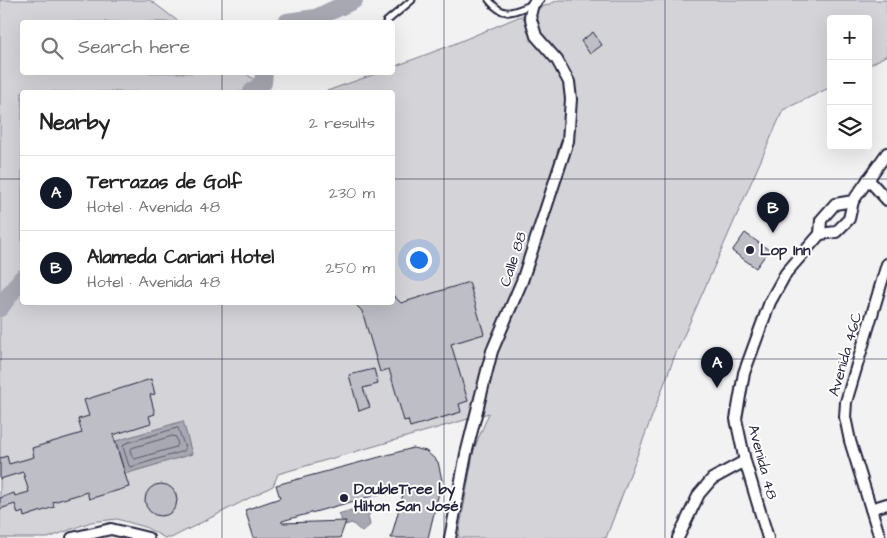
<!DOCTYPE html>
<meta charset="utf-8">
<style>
:root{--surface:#fff;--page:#f2f2f2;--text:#222;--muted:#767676;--line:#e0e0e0;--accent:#111827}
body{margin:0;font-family:"Architects Daughter",sans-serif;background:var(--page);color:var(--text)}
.controls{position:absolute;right:15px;top:15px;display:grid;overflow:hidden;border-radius:5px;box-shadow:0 5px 20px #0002}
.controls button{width:45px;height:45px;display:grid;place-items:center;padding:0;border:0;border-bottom:1px solid var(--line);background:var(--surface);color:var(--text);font:25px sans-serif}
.you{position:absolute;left:418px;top:259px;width:18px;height:18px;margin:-12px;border:4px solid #fff;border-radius:50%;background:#1a73e8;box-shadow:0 0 0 8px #1a73e833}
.badge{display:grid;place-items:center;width:32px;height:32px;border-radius:50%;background:var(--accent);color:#fff;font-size:16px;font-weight:700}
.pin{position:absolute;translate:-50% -41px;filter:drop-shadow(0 1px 2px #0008)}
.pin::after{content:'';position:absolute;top:26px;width:18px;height:15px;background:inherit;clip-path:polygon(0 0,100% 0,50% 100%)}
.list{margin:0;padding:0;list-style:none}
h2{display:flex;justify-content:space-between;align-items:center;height:65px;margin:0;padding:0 20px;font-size:21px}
h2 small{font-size:16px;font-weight:400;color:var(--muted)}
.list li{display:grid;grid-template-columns:32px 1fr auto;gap:15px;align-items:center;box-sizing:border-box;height:75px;padding:0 20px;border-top:1px solid var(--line)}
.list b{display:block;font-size:19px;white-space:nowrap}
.list p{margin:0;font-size:16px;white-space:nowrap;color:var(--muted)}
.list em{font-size:16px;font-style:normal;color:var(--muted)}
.icon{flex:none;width:28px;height:28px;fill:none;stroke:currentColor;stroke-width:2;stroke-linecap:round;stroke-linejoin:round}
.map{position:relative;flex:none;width:887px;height:538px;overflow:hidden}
.search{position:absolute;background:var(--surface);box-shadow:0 5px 20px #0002;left:20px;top:20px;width:375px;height:55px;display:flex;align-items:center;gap:12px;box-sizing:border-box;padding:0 18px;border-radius:5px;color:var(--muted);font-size:19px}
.panel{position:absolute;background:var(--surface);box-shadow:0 5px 20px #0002;left:20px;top:90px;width:375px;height:215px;border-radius:5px}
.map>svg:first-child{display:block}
.green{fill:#d3d3d8;stroke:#7a7a8a}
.water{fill:#a8a8b2;stroke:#727282}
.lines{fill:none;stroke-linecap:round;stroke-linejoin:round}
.shore{stroke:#58586b;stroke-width:1}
.river{stroke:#a8a8b2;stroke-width:18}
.building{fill:#bebec6;stroke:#22223b}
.lane-casing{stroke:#22223b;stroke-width:9}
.street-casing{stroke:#22223b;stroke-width:14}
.lane{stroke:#fff;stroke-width:5}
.street{stroke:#fff;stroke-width:10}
.grid{fill:none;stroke:#22223b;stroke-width:1;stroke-opacity:0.55}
.poi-dot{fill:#22223b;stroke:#fff;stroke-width:2}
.labels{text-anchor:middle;stroke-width:4;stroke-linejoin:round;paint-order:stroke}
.poi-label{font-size:15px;font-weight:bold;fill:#22223b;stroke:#fff;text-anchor:start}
.street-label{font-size:15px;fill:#22223b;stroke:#fff}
</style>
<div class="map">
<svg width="887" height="538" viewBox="0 0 887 538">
<rect width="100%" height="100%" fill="#f2f2f3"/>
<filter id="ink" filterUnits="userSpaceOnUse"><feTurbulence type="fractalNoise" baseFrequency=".02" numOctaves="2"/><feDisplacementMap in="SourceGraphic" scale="10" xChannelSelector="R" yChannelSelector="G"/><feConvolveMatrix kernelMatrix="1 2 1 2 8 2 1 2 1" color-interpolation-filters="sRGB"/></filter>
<g filter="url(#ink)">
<path class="green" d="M0,0H150L179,22H22V72L245,73L271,92H22V302H392V92H324L378,73L392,72L393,67L449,46L559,0H887V55L868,66V19H831V87L783,110L674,358L606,538H458L474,449L489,413L278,474L273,486L171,538H165L145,527L117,519L91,522L48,538H0Z"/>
<g class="water">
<path d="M183,421L192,454L125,474L116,441Z"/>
<path d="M371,504L374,510L368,516L370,525L362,532L352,523L345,525L338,514Z"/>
</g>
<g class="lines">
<g class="shore">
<path d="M178,428L185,448L184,451L131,467L129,466L123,447L124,444Z"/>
<path d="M173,436L176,437L178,445L176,447L135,459L133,458L130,451L132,448Z"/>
</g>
<g class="river">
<path d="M287,22L316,18L354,0"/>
<path d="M252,92L263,83L264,72"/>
<path d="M0,308L22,278"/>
</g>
</g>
<g class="building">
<path d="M593,32L602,45L590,54L581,41Z"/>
<path d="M745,233L769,250L756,268L732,251Z"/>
<path d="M469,282L484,334L451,344L468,401L459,404L461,412L410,427L408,420L404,421L389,369L380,372L362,311L353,302H392V294L401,303Z"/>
<path d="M374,369L378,384L363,388L370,407L359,411L349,375Z"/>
<path d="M151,379L155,394L150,395L155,414L149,416L151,423L113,435L129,487L89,499L87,492L53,502L54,507L24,517L23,512L18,514L15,504L0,509V498L14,493L15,496L29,492L23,472L0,479V458L7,456L9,464L34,457L32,448L82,433L78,419L89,416L84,400Z"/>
<path d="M413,448L426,451L438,462L442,480L428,538H391L405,487L282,521V523L346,521L340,538H254L245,510L280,498L276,485Z"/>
<circle cx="161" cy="500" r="16"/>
</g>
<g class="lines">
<defs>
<g id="lane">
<path d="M489,0C504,19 513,12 533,4"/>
<path d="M386,22L412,0"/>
</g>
<g id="street">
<path d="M868,179L887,200"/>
<path d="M820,234L836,232L849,219L853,201L887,153"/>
<path d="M871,509L887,504"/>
<path d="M72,538L111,529L148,538"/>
<path d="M450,538L466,454L492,351L522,281L568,141L571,99L569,82L557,60L536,36L530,16L533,4L538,0"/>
<path d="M678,538L699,494L712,479L745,461"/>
<path d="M768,538L745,461L736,419L744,373L770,302L786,273L820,234L821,220L835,204L853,201"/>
<path d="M880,538L850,441L845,417L846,402L887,264"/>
</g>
</defs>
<use href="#lane" class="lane-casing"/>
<use href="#street" class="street-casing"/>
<use href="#lane" class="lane"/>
<use href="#street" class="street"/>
</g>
</g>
<path class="grid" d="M222,0V22M444,0V538M665,0V538M222,72V92M0,179H22M392,179H887M222,302V538M0,359H887"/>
<g class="poi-dot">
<circle cx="750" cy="250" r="5"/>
<circle cx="344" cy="498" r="5"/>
</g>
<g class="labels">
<g class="poi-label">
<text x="760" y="255">Lop Inn</text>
<text x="354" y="494">DoubleTree by<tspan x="354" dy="17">Hilton San José</tspan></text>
</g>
<g class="street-label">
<text transform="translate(513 259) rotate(-72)" y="5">Calle 88</text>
<text transform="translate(845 354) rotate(-74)" y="5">Avenida 46C</text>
<text transform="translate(763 462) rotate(75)" y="5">Avenida 48</text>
</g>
</g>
</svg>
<div class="controls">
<button>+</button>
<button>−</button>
<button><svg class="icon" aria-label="layers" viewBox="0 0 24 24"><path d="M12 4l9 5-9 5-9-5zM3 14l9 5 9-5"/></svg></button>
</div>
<div class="you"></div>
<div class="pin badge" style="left:717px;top:388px">A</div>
<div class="pin badge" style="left:773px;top:233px">B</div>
<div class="search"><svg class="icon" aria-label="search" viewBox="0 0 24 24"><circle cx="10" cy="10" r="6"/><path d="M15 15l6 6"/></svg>Search here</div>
<section class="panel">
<h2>Nearby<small>2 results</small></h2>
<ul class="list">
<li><span class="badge">A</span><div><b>Terrazas de Golf</b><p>Hotel · Avenida 48</p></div><em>230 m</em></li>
<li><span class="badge">B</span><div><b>Alameda Cariari Hotel</b><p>Hotel · Avenida 48</p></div><em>250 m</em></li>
</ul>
</section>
</div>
